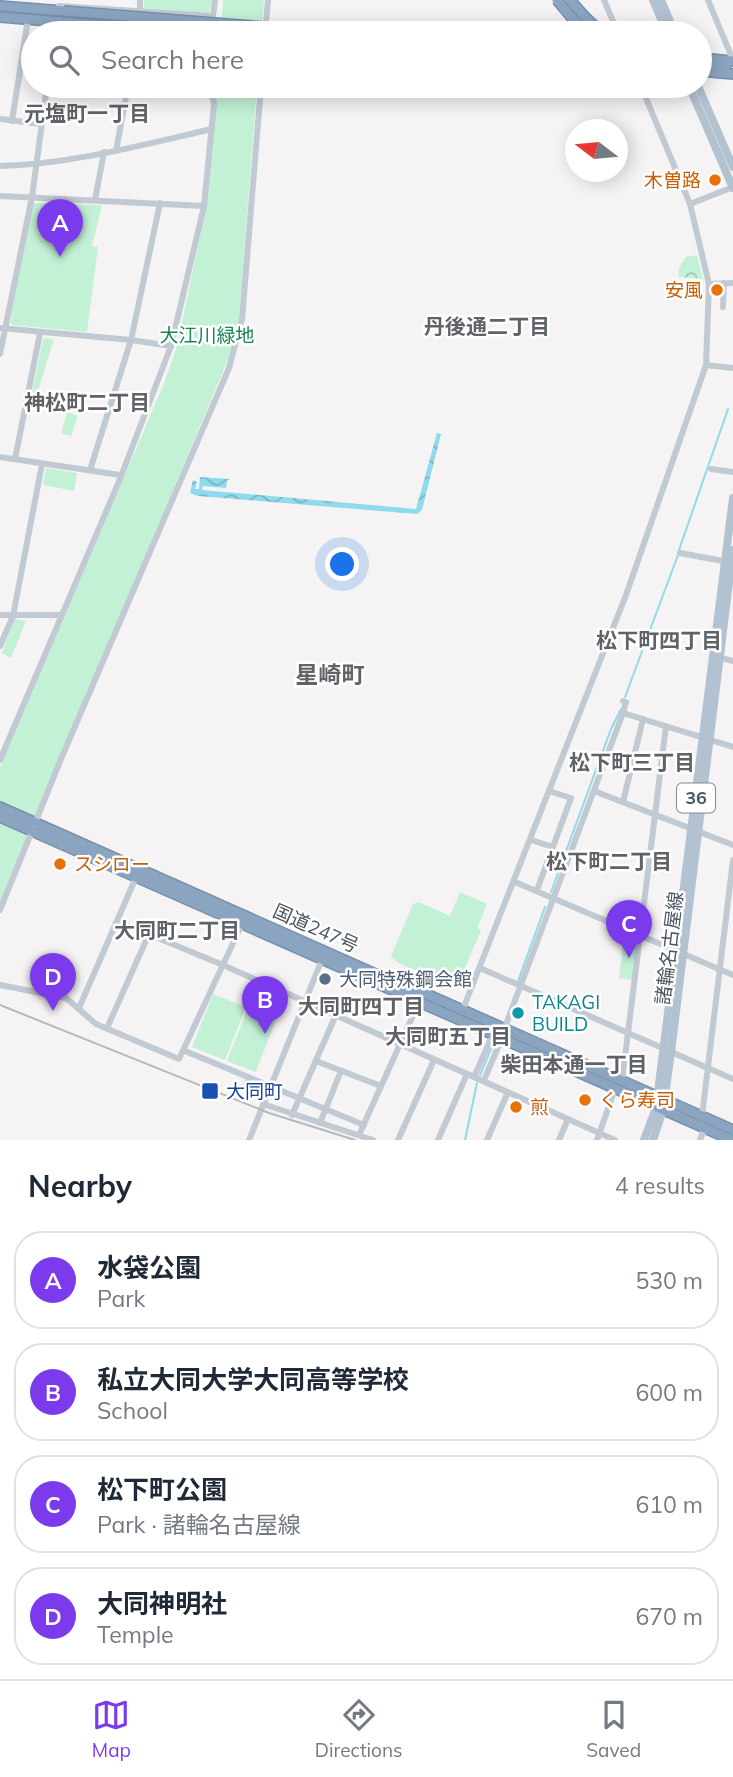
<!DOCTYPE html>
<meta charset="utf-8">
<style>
:root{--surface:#fff;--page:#f6f6f7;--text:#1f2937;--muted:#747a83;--line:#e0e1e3;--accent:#7c3aed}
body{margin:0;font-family:Mulish,"Noto Sans JP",sans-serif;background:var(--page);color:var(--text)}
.compass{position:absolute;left:565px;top:119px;width:63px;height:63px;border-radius:50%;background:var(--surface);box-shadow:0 4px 18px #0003;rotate:286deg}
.you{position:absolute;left:343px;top:565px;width:24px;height:24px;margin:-18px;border:5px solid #fff;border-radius:50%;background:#1a73e8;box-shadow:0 0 0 10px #1a73e833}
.badge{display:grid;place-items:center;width:46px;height:46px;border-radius:50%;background:var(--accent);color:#fff;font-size:23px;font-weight:700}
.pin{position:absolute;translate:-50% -58px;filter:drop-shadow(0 2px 4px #0008)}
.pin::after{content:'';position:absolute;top:37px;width:24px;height:21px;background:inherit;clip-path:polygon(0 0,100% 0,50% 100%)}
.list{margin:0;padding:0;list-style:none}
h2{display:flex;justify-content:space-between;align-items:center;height:91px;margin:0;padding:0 28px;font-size:30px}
h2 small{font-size:23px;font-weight:400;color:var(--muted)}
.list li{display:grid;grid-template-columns:46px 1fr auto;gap:21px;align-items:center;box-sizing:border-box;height:98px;margin:0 14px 14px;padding:0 14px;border:2px solid var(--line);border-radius:28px}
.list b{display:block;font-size:26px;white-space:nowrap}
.list p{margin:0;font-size:23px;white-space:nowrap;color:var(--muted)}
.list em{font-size:23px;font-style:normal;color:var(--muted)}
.icon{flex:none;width:38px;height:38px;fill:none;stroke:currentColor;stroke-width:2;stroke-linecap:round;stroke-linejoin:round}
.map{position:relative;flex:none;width:733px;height:1140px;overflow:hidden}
.search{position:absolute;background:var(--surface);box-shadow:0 4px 18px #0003;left:21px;right:21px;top:21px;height:77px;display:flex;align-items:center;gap:18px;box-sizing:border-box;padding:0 24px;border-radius:38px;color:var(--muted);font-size:26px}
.sheet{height:539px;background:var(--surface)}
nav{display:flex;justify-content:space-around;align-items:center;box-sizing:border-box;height:98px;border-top:2px solid var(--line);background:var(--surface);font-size:19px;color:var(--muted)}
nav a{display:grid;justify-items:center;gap:4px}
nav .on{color:var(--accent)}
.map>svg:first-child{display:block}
.forest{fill:url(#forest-crowns)}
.park{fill:#c3f1d5}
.water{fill:url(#water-waves)}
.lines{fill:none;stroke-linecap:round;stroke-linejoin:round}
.stream{stroke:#90daee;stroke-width:2}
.highway-casing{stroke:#7690ad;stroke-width:12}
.minor{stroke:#c1cad2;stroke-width:6}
.major{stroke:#b3c2d1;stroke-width:8}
.highway{stroke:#8ba5c1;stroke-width:9}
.rail{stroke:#b5b8bd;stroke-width:2}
.highway-bridge-casing{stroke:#7690ad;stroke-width:12;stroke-linecap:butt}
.highway-bridge{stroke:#8ba5c1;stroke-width:9}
.food-dot{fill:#e8710a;stroke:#fff;stroke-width:2.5}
.service-dot{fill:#5c6f8a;stroke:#fff;stroke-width:2.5}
.culture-dot{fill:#0f9aa8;stroke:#fff;stroke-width:2.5}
.transit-dot{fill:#1a4fb4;stroke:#fff;stroke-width:2.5}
.labels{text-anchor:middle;stroke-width:5;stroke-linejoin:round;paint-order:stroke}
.shield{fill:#fff;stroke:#808990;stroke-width:2}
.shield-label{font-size:18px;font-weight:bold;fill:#4a5661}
.food-label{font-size:19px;fill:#c56008;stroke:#fff;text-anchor:start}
.park-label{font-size:19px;fill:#17864f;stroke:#fff}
.street-label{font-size:19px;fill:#4a5661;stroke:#fff}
.service-label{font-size:19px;fill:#4e5e75;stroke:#fff;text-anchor:start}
.culture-label{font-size:19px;fill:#0d838f;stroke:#fff;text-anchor:start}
.transit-label{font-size:19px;fill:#164399;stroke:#fff;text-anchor:start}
.neighbourhood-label{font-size:21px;font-weight:bold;fill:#5f6368;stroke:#fff}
.quarter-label{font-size:23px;font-weight:bold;fill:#5f6368;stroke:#fff}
</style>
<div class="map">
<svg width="733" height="1140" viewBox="0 0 733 1140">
<defs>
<pattern id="forest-crowns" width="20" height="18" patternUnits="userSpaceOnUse" patternTransform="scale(1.75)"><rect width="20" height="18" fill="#c3f1d5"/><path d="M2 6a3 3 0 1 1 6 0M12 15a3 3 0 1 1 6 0" fill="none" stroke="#a0c6b0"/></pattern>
<pattern id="water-waves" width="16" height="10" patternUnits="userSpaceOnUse" patternTransform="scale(1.75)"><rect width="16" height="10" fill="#90daee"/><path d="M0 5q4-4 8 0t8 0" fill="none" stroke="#78b4c4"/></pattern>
</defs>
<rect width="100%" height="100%" fill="#f5f3f3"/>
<path class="forest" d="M697,255L703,279L679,277V268L686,257Z"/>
<g class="park">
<path d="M144,0H212L209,13L144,8Z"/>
<path d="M223,0H264L261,33H221Z"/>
<path d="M217,86H257L239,318L234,345L0,903V768L165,381L177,346L206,208Z"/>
<path d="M31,203L102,205L92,246L98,247L87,332L12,325L10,323Z"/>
<path d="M46,338L54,339L37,394L32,392L43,339Z"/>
<path d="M67,412L78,416L71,436L61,433Z"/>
<path d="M46,468L77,473L74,491L43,485Z"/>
<path d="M14,619L26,621L11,658L2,653Z"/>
<path d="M460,892L487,904L477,928L481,930L457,988L398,963L391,956L413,904L419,902L450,916Z"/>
<path d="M624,936L639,938L633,980L619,978Z"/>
<path d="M213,994L246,1007L225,1060L192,1047Z"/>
<path d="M248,1008L276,1019L256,1072L227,1061Z"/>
</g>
<path class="water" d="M437,433L441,434L422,510L417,514L198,496L190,493L193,480L197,482L195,489H199L200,477L230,479L227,481L226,488L203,486L202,490L416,509Z"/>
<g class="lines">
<g class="stream">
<path d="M679,550L728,409"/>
<path d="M625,697L678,555"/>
<path d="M551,892L611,729L621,709"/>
<path d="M518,981L545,907"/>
<path d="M480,1075L493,1044"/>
<path d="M465,1140L477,1083"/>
</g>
<defs>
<g id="highway">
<path d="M0,6L64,11"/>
<path d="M0,17L194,33"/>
<path d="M700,58L733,61"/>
<path d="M700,64L726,66"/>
<path d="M700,71L733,74"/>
<path d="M0,807L416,992L424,993L733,1130"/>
<path d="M0,817L732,1140"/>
</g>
</defs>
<use href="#highway" class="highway-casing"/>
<g class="minor">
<path d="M604,0L618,33"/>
<path d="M708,0L733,60"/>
<path d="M59,6L212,16"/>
<path d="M140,11V0"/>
<path d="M44,21L56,33H62"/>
<path d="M211,33L215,0"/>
<path d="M265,33L268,0"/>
<path d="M0,119L41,124"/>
<path d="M12,121L28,19"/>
<path d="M116,151L128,86"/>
<path d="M0,166C71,164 142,145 212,129"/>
<path d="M0,196L204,206"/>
<path d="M95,200L104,152"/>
<path d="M690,204L733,187"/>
<path d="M709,284L733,283"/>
<path d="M723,307L724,283"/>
<path d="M0,328L131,340L171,346"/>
<path d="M0,354L32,197L47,86"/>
<path d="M706,365L733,368"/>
<path d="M0,457L120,475"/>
<path d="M15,459L40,333"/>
<path d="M711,469L733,472"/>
<path d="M90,470L131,340L160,203"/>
<path d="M680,553L728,562"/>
<path d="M0,615H62"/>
<path d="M0,646L13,616L42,464"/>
<path d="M718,657L733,661"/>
<path d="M623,713L733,747"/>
<path d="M0,760L120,479L171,346L204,206L214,104L210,86"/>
<path d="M594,791L733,845"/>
<path d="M623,802L643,719"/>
<path d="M531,840L553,847"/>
<path d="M515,882L733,975"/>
<path d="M537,890L571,798L549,791"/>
<path d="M0,910L61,759L229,368L242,319L261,86"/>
<path d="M117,921L223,965L615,1140"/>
<path d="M480,968L733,1079"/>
<path d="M0,985L66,998L96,1024L179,1059L242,924"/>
<path d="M79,1008L137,875"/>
<path d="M463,1009L626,595L706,365L709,284L690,204L641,86"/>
<path d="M505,1027L623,713L626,702L623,701"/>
<path d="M107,1028L149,934"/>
<path d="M185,1051L364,1125"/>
<path d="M316,1061L381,1086"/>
<path d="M474,1077L493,1034"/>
<path d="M253,1080L247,1082L246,1088L265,1097"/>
<path d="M484,1080L502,1038"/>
<path d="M622,1081L666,726"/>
<path d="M263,1104L373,1140"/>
<path d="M292,1115L335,1017"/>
<path d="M702,1116L733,860"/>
<path d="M320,1123L341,1071"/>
<path d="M359,1135L420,1000"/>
<path d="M249,1140L323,957"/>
<path d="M398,1140L434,1060"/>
<path d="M438,1140L467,1074"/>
<path d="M487,1140L508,1092"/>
<path d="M559,1140L568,1119"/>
<path d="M597,1140L615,1089"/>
<path d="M700,1140L705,1128"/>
</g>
<g class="major">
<path d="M653,0L667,33"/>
<path d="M661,0L675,33"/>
<path d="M689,86L733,188"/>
<path d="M698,86L733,167"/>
<path d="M644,1140L656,1108L733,498"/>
<path d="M653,1140L663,1110L671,1052L733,550"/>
</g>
<use href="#highway" class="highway"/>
<path class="rail" d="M0,1005L269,1113L355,1140"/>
<defs>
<g id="highway-bridge">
<path d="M557,0L572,18L589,33"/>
<path d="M570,0L586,18L602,33"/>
<path d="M64,11L339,33"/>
</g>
</defs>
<use href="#highway-bridge" class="highway-bridge-casing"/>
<use href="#highway-bridge" class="highway-bridge"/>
</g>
<g class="food-dot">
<circle cx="715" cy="180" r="7"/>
<circle cx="717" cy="290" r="7"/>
<circle cx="60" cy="864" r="7"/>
<circle cx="585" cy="1100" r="7"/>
<circle cx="516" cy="1107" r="7"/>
</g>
<circle class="service-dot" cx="325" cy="979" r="7"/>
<circle class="culture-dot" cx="518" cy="1013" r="7"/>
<rect class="transit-dot" x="201" y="1082" width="18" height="18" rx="3.5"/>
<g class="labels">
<rect class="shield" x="677" y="783.5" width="38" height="29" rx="5"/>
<g class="shield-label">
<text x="696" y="804">36</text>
</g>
<g class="food-label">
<text x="701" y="187" text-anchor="end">木曽路</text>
<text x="703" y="297" text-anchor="end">安風</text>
<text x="74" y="871">スシロー</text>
<text x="599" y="1107">くら寿司</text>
<text x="530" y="1114">煎</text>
</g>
<g class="park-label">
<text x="207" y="342">大江川緑地</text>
</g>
<g class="street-label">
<text transform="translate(316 928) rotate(24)" y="7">国道247号</text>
<text transform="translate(669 948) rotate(-83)" y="7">諸輪名古屋線</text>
</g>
<g class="service-label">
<text x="339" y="986">大同特殊鋼会館</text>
</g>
<g class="culture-label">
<text x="532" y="1009">TAKAGI<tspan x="532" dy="22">BUILD</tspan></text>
</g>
<g class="transit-label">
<text x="226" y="1098">大同町</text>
</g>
<g class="neighbourhood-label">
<text x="87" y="121">元塩町一丁目</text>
<text x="487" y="334">丹後通二丁目</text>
<text x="87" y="410">神松町二丁目</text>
<text x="659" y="648">松下町四丁目</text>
<text x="632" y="770">松下町三丁目</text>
<text x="609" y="869">松下町二丁目</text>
<text x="177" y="938">大同町二丁目</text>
<text x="361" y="1014">大同町四丁目</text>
<text x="448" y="1044">大同町五丁目</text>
<text x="574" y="1072">柴田本通一丁目</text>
</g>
<g class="quarter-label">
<text x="330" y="683">星崎町</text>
</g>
</g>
</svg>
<svg class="compass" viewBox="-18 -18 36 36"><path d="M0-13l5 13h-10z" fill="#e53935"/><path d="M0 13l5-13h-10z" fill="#747a83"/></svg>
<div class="you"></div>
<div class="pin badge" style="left:60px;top:257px">A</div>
<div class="pin badge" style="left:265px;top:1034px">B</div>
<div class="pin badge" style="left:629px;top:958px">C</div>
<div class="pin badge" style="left:53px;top:1011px">D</div>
<div class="search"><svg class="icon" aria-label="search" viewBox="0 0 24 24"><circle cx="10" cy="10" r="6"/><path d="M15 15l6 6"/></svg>Search here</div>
</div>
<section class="sheet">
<h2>Nearby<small>4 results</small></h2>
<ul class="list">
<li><span class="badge">A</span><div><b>水袋公園</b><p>Park</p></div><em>530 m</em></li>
<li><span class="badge">B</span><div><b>私立大同大学大同高等学校</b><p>School</p></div><em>600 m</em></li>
<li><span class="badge">C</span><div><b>松下町公園</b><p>Park · 諸輪名古屋線</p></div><em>610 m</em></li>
<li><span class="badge">D</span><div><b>大同神明社</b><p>Temple</p></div><em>670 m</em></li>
</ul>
</section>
<nav>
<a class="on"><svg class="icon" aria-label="map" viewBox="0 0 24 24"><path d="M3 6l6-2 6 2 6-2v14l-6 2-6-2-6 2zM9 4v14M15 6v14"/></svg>Map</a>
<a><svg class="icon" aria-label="directions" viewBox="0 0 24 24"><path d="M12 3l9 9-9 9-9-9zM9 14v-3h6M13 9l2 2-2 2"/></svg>Directions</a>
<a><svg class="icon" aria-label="saved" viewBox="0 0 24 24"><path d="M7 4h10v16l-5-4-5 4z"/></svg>Saved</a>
</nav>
